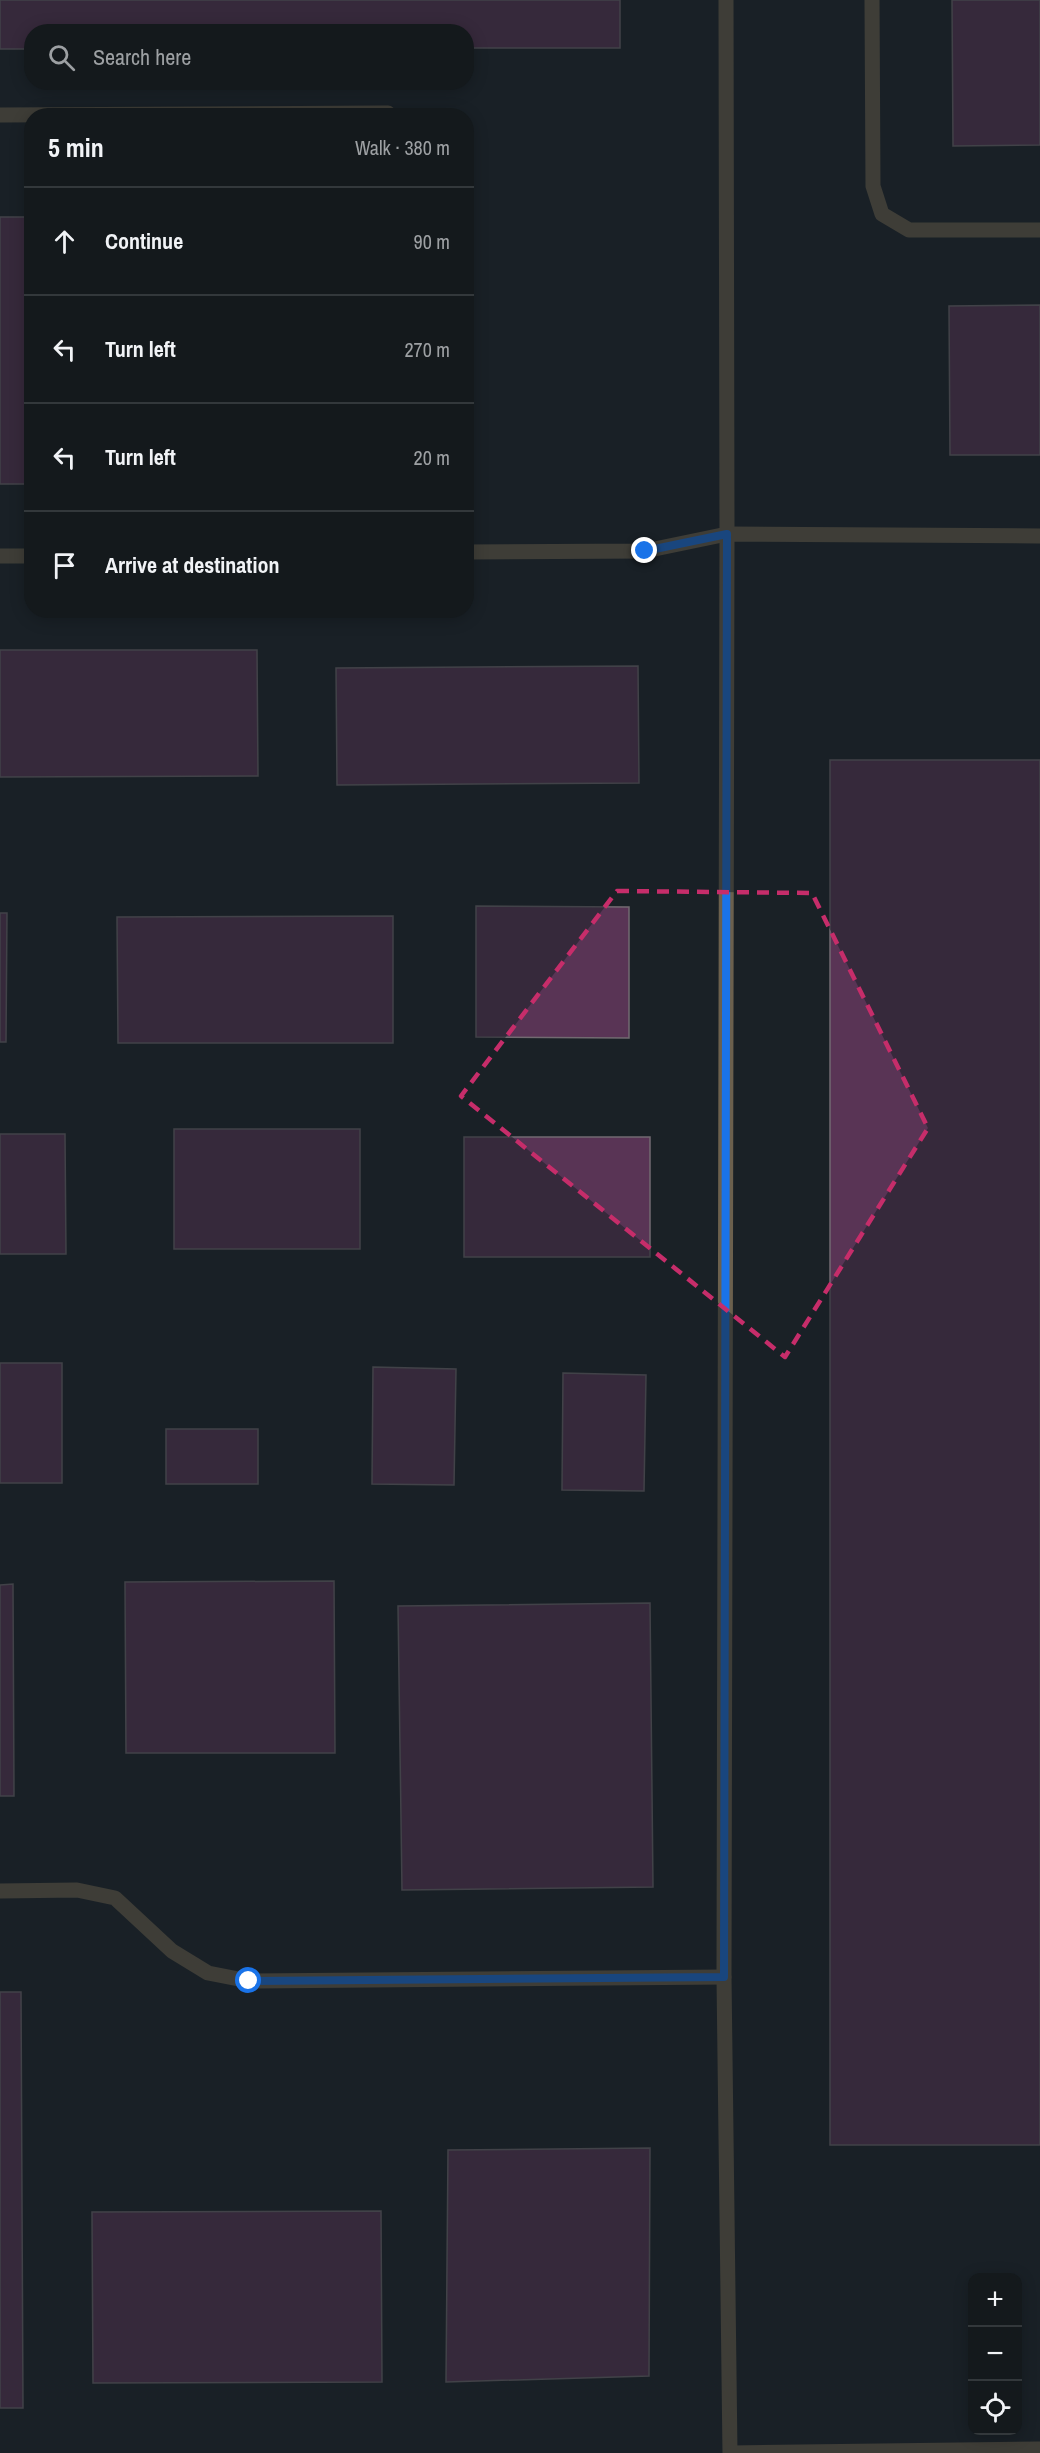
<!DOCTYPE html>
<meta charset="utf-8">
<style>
:root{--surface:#14191c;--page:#212629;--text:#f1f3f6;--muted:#9da0a3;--line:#33383b}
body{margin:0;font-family:"Archivo Narrow",sans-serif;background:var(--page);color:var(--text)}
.controls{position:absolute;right:18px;bottom:18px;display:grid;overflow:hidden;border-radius:12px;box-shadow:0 3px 15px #0003}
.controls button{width:54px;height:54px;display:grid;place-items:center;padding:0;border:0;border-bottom:2px solid var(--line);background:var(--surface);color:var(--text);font:30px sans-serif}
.stop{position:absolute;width:18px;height:18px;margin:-14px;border:4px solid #1a73e8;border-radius:50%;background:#fff}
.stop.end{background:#1a73e8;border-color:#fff;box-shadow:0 2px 6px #0008}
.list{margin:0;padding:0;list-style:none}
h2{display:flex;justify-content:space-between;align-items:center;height:78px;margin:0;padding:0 24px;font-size:26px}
h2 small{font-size:20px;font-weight:400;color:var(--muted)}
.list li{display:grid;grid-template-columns:39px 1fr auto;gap:18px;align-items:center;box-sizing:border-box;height:108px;padding:0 24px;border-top:2px solid var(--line)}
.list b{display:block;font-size:22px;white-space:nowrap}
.list em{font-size:20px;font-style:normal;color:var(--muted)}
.icon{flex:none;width:33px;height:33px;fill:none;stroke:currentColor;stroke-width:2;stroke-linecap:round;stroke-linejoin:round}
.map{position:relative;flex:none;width:1040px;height:2453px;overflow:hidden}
.search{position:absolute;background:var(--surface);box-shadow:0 3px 15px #0003;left:24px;top:24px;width:450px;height:66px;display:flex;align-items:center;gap:15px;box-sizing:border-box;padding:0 21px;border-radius:24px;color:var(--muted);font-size:22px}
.panel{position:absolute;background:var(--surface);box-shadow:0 3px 15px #0003;left:24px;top:108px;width:450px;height:510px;border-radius:24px}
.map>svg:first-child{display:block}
.building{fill:#593455;stroke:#726a71;stroke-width:1.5}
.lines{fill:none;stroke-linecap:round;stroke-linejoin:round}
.lane{stroke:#6b604d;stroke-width:15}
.route{stroke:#1a73e8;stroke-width:8}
.marked{fill:none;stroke:#c62d6a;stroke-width:4.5;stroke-dasharray:12 8;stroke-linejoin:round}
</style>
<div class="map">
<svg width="1040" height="2453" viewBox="0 0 1040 2453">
<rect width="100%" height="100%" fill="#1a2126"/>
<g class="building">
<path d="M0,0H620V48H466V32H32V49H0Z"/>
<path d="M952,0H1040V145L953,146Z"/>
<rect x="0" y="217" width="32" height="267"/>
<path d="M1040,305V455H950L949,306Z"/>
<path d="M0,650H257L258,776L0,777Z"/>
<path d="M638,666L639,783L337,785L336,668Z"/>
<rect x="830" y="760" width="210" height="1385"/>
<path d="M476,906L629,907V1038L476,1037Z"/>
<path d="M0,913H7L6,1042H0Z"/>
<path d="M393,916V1043H118L117,917Z"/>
<rect x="174" y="1129" width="186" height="120"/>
<path d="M0,1134H65L66,1254H0Z"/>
<rect x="464" y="1137" width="186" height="120"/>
<rect x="0" y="1363" width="62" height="120"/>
<path d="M373,1367L456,1369L454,1485L372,1484Z"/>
<path d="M563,1373L646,1375L644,1491L562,1490Z"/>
<rect x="166" y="1429" width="92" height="55"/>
<path d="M334,1581L335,1753H126L125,1582Z"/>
<path d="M13,1584L14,1796H0V1585Z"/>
<path d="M650,1603L653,1887L402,1890L398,1606Z"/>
<path d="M0,1992H21L23,2408H0Z"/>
<path d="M650,2148L649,2376L446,2382L448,2150Z"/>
<path d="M381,2211L382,2382L93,2383L92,2212Z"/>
</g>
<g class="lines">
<g class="lane">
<path d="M726,0L727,534L724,1977L730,2453"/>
<path d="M872,0L873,186L882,214L909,230H1040"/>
<path d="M0,115L388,113"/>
<path d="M466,552L645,551L727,534L1040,536"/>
<path d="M0,556H32"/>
<path d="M0,1891L77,1890L115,1898L172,1951L208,1973L249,1981L724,1977"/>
<path d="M732,2453L1040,2449"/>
</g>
</g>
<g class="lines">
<path class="route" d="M249,1981L724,1977L727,534L645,551"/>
</g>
<path d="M0 0H1040V2453H0ZM617,891L812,893L928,1128L785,1357L461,1096Z" fill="#1a2126" fill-opacity=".55" fill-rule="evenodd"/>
<path class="marked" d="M617,891L812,893L928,1128L785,1357L461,1096Z"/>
</svg>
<div class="controls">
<button>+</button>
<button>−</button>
<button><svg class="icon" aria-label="locate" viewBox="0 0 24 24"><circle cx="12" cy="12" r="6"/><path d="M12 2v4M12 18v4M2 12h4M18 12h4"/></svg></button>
</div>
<div class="stop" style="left:249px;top:1981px"></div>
<div class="stop end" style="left:645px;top:551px"></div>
<div class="search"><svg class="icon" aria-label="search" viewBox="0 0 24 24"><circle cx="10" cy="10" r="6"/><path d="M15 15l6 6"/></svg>Search here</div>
<section class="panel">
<h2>5 min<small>Walk · 380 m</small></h2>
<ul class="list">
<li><svg class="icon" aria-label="ahead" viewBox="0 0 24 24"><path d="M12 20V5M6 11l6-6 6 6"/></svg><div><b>Continue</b></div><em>90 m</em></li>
<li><svg class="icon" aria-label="left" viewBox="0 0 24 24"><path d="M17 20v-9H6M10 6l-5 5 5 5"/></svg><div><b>Turn left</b></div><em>270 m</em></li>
<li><svg class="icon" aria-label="left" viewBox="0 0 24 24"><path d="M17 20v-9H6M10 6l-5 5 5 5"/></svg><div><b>Turn left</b></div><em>20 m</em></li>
<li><svg class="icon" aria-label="arrive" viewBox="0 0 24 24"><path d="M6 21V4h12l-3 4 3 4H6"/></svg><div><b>Arrive at destination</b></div></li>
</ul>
</section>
</div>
